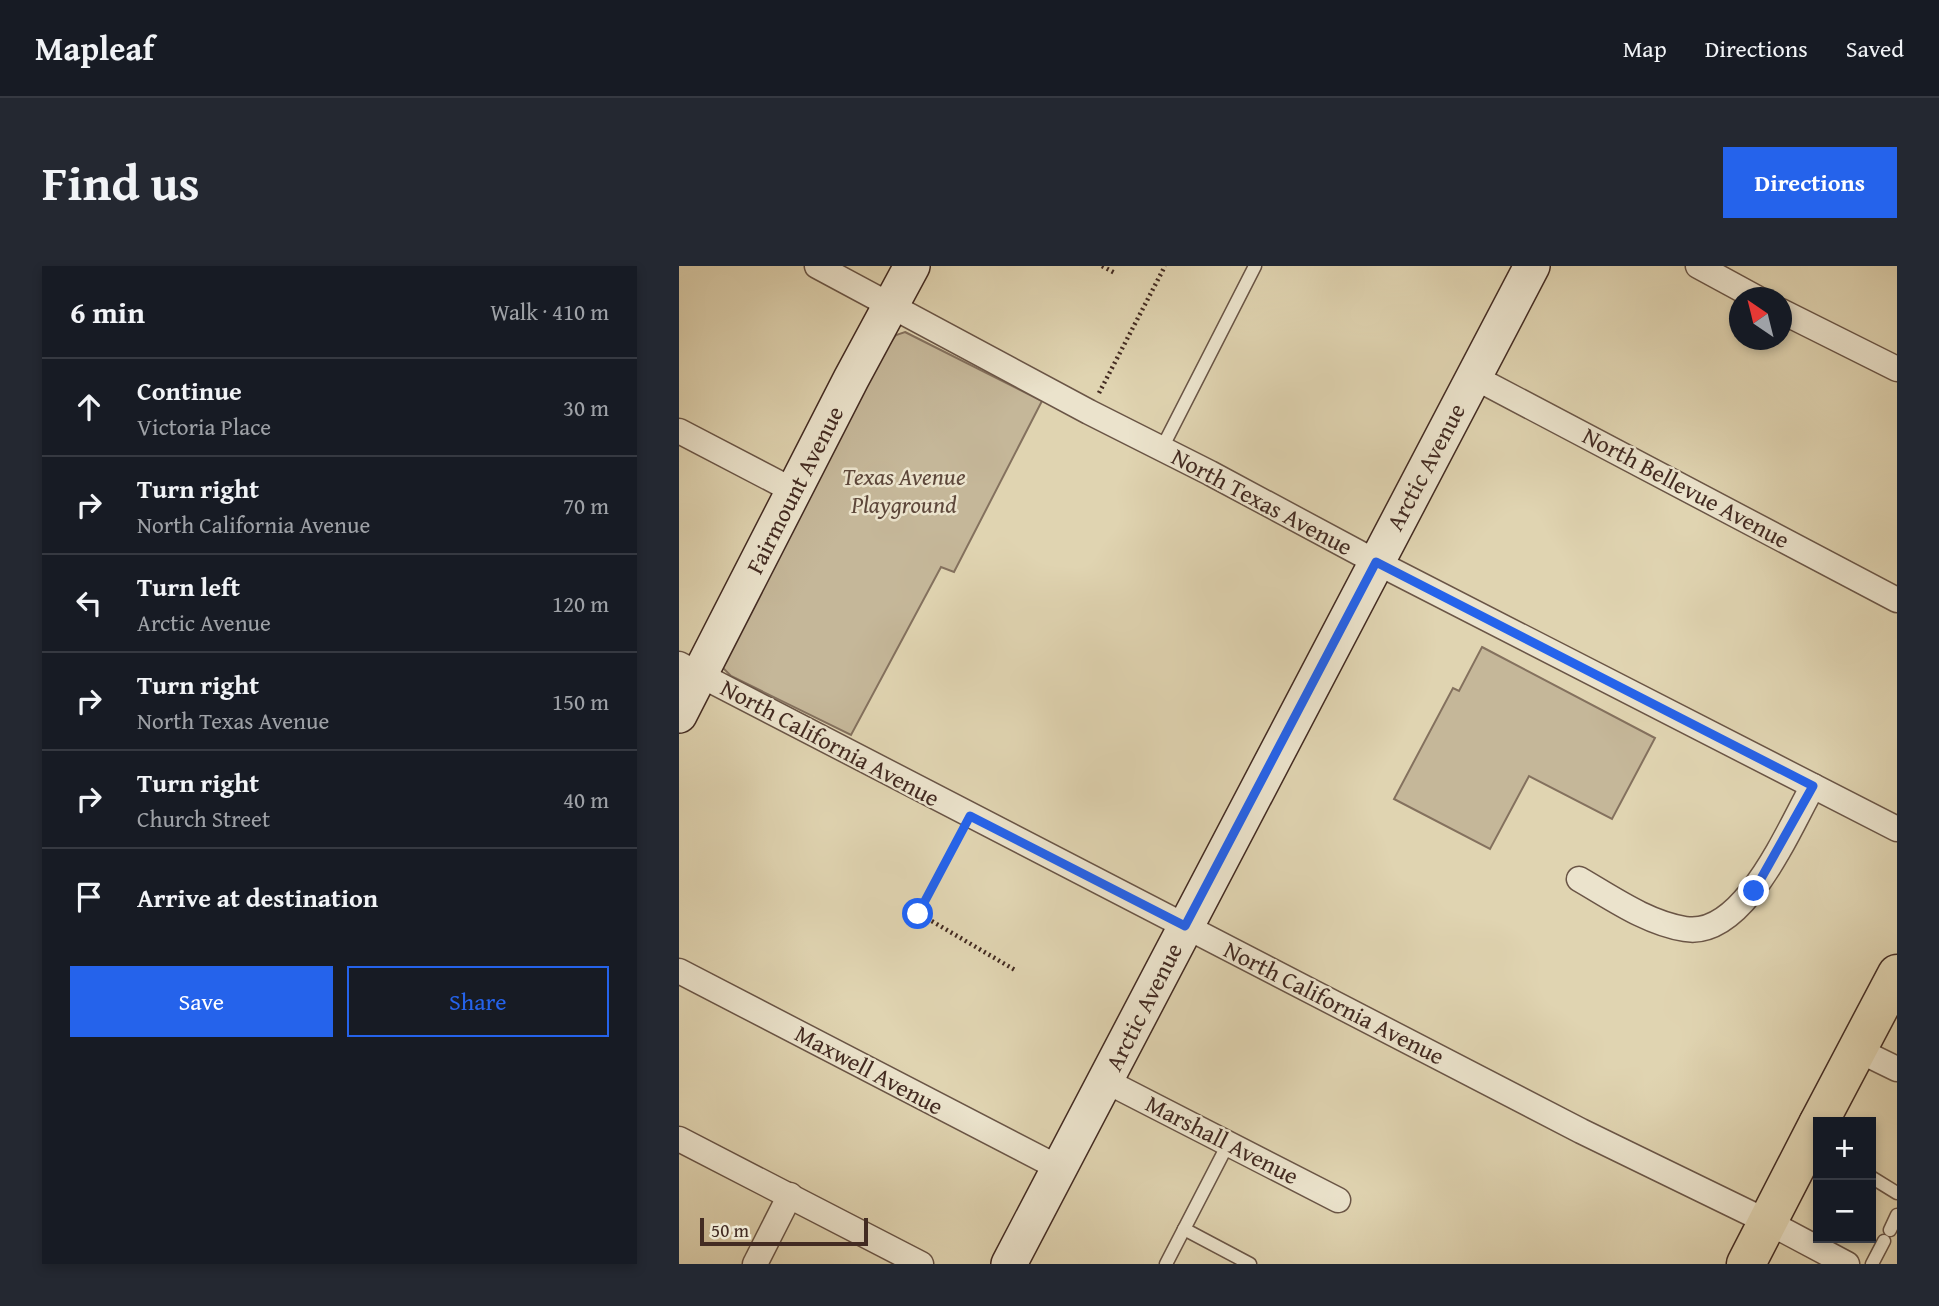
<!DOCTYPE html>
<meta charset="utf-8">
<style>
:root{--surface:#171b24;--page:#242831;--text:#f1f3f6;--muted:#9ea1a6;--line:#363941;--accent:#2563eb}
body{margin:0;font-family:"Gentium Book Plus",serif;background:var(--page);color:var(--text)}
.controls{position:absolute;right:21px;bottom:21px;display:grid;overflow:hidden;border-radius:0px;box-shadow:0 4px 10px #0003}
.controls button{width:63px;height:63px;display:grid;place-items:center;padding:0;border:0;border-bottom:2px solid var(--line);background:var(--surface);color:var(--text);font:35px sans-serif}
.compass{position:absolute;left:1050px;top:21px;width:63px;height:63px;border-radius:50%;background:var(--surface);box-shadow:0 4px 10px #0003;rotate:325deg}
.scale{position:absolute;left:21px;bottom:18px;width:168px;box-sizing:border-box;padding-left:7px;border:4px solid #432b22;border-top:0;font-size:19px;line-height:24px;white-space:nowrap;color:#432b22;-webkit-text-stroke:5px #ebe3cc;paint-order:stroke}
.stop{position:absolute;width:21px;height:21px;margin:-16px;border:5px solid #2563eb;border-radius:50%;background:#fff}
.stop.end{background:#2563eb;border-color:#fff;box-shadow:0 2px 7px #0008}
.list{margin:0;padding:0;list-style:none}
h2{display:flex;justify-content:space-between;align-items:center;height:91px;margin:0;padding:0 28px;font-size:30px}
h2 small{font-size:23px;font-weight:400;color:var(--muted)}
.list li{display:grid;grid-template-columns:46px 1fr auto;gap:21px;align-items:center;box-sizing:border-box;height:98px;padding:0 28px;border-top:2px solid var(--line)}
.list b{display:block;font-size:26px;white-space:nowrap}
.list p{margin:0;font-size:23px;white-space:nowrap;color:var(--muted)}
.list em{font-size:23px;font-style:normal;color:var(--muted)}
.actions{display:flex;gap:14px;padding:21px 28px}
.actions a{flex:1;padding:16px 0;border:2px solid var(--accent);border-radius:0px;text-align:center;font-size:24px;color:var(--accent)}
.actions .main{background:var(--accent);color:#fff}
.icon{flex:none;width:38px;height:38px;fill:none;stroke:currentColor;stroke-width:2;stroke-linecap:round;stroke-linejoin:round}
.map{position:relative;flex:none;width:1218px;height:998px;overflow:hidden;border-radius:0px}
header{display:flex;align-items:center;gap:42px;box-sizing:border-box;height:98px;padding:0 35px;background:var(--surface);border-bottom:2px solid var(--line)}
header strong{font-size:33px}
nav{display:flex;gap:38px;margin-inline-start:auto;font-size:24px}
.intro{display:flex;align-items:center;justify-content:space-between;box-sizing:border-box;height:168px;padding:0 42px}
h1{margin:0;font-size:49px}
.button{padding:18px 32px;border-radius:0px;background:var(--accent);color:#fff;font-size:24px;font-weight:700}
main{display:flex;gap:42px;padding:0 42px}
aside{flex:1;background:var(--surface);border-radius:0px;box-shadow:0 4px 10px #0003}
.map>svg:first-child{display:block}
.green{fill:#c5b799;stroke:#84715e;stroke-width:2}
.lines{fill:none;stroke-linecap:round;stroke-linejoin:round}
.lane-casing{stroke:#6a5546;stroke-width:15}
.street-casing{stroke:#6a5546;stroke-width:27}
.secondary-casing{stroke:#432b22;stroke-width:38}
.highway-casing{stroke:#432b22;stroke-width:41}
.path{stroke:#432b22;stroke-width:4.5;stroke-dasharray:2 3.5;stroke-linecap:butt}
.lane{stroke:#ebe3cc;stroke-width:12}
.street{stroke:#ebe3cc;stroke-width:24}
.secondary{stroke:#ebe3cc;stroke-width:35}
.highway{stroke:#e0d4b1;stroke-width:38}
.route{stroke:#2563eb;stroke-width:9}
.labels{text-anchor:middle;stroke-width:5;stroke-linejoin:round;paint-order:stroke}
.street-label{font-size:24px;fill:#432b22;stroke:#ebe3cc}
.park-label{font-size:24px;font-style:italic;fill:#5d473a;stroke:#ebe3cc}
</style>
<header>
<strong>Mapleaf</strong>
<nav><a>Map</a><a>Directions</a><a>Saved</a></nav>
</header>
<div class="intro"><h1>Find us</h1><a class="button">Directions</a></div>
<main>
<aside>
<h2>6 min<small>Walk · 410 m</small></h2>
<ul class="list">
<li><svg class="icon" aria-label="ahead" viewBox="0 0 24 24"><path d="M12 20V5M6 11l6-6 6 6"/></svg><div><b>Continue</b><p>Victoria Place</p></div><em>30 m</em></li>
<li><svg class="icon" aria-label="right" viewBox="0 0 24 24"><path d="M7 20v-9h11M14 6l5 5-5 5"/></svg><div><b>Turn right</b><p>North California Avenue</p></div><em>70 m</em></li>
<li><svg class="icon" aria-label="left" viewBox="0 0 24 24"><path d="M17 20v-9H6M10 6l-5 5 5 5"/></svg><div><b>Turn left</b><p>Arctic Avenue</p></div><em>120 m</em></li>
<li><svg class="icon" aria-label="right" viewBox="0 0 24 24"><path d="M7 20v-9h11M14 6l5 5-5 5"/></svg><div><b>Turn right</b><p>North Texas Avenue</p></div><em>150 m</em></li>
<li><svg class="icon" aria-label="right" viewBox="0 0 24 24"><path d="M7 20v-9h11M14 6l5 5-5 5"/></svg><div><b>Turn right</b><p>Church Street</p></div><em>40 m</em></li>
<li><svg class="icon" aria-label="arrive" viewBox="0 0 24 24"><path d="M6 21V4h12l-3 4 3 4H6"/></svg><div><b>Arrive at destination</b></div></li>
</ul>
<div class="actions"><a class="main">Save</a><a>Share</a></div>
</aside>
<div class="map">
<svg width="1218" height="998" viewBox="0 0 1218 998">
<rect width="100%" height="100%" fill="#e0d4b1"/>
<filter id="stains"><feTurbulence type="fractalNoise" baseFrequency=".00286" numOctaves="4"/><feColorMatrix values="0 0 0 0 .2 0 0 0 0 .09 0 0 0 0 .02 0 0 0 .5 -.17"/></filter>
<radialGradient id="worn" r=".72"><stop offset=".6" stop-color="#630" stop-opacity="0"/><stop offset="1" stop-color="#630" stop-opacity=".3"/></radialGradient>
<g class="green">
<path d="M226,66L363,135L275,306L262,301L172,469L52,410L44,402L45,392L208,81L217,69Z"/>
<path d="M803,381L976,472L933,553L850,510L811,583L715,533L774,422L780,425Z"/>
</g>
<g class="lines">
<defs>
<g id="lane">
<path d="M482,184L576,0"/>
<path d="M1192,911L1218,927"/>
<path d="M505,963L571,998"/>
<path d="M1211,964L1218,949"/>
<path d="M487,998L549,878"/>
<path d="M1193,998L1205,975"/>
</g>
<g id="street">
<path d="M138,0L410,146L531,207L697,296L1218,563"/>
<path d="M1019,0L1078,32"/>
<path d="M1102,45L1218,103"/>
<path d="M795,111L1218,334"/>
<path d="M0,165L115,225"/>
<path d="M0,398L902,865L1089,956L1168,998"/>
<path d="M900,613C933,632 968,657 1006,663C1065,673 1110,562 1134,520"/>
<path d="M0,705L380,902"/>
<path d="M1179,784L1218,803"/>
<path d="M427,815L659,934"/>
<path d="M0,873L242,998"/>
<path d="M76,998L111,929"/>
</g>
<g id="secondary">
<path d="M0,449L172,113L233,0"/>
<path d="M330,998L853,0"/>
</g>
<g id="highway">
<path d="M1140,856L1218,708"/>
<path d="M1067,998L1139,858"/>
</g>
</defs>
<use href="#lane" class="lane-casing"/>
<use href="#street" class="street-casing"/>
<use href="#secondary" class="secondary-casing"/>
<use href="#highway" class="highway-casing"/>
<g class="path">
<path d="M423,0L436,7"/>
<path d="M420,127L486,0"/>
<path d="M281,569L239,647L336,704"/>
</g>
<use href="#lane" class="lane"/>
<use href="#street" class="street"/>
<use href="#secondary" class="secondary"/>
<use href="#highway" class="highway"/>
</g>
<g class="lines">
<path class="route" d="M239,648L291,550L506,660L697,296L1134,520L1075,625"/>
</g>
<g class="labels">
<g class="street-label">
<text transform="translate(747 201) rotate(-62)" y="8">Arctic Avenue</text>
<text transform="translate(1007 222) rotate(28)" y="8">North Bellevue Avenue</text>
<text transform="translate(116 224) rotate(-63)" y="8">Fairmount Avenue</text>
<text transform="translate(583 236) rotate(28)" y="8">North Texas Avenue</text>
<text transform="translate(151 477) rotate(28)" y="8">North California Avenue</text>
<text transform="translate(655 737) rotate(27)" y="8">North California Avenue</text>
<text transform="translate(465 741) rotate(-63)" y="8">Arctic Avenue</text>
<text transform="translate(190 804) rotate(28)" y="8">Maxwell Avenue</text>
<text transform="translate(543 874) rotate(27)" y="8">Marshall Avenue</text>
</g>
<g class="park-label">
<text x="225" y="219">Texas Avenue<tspan x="225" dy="28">Playground</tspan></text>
</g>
</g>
<rect width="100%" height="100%" filter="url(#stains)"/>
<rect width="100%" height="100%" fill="url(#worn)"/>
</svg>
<div class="controls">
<button>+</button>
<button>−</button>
</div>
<svg class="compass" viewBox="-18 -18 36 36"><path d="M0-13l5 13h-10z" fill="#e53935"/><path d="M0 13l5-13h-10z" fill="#9ea1a6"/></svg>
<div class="scale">50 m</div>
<div class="stop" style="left:239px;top:648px"></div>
<div class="stop end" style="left:1075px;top:625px"></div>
</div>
</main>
